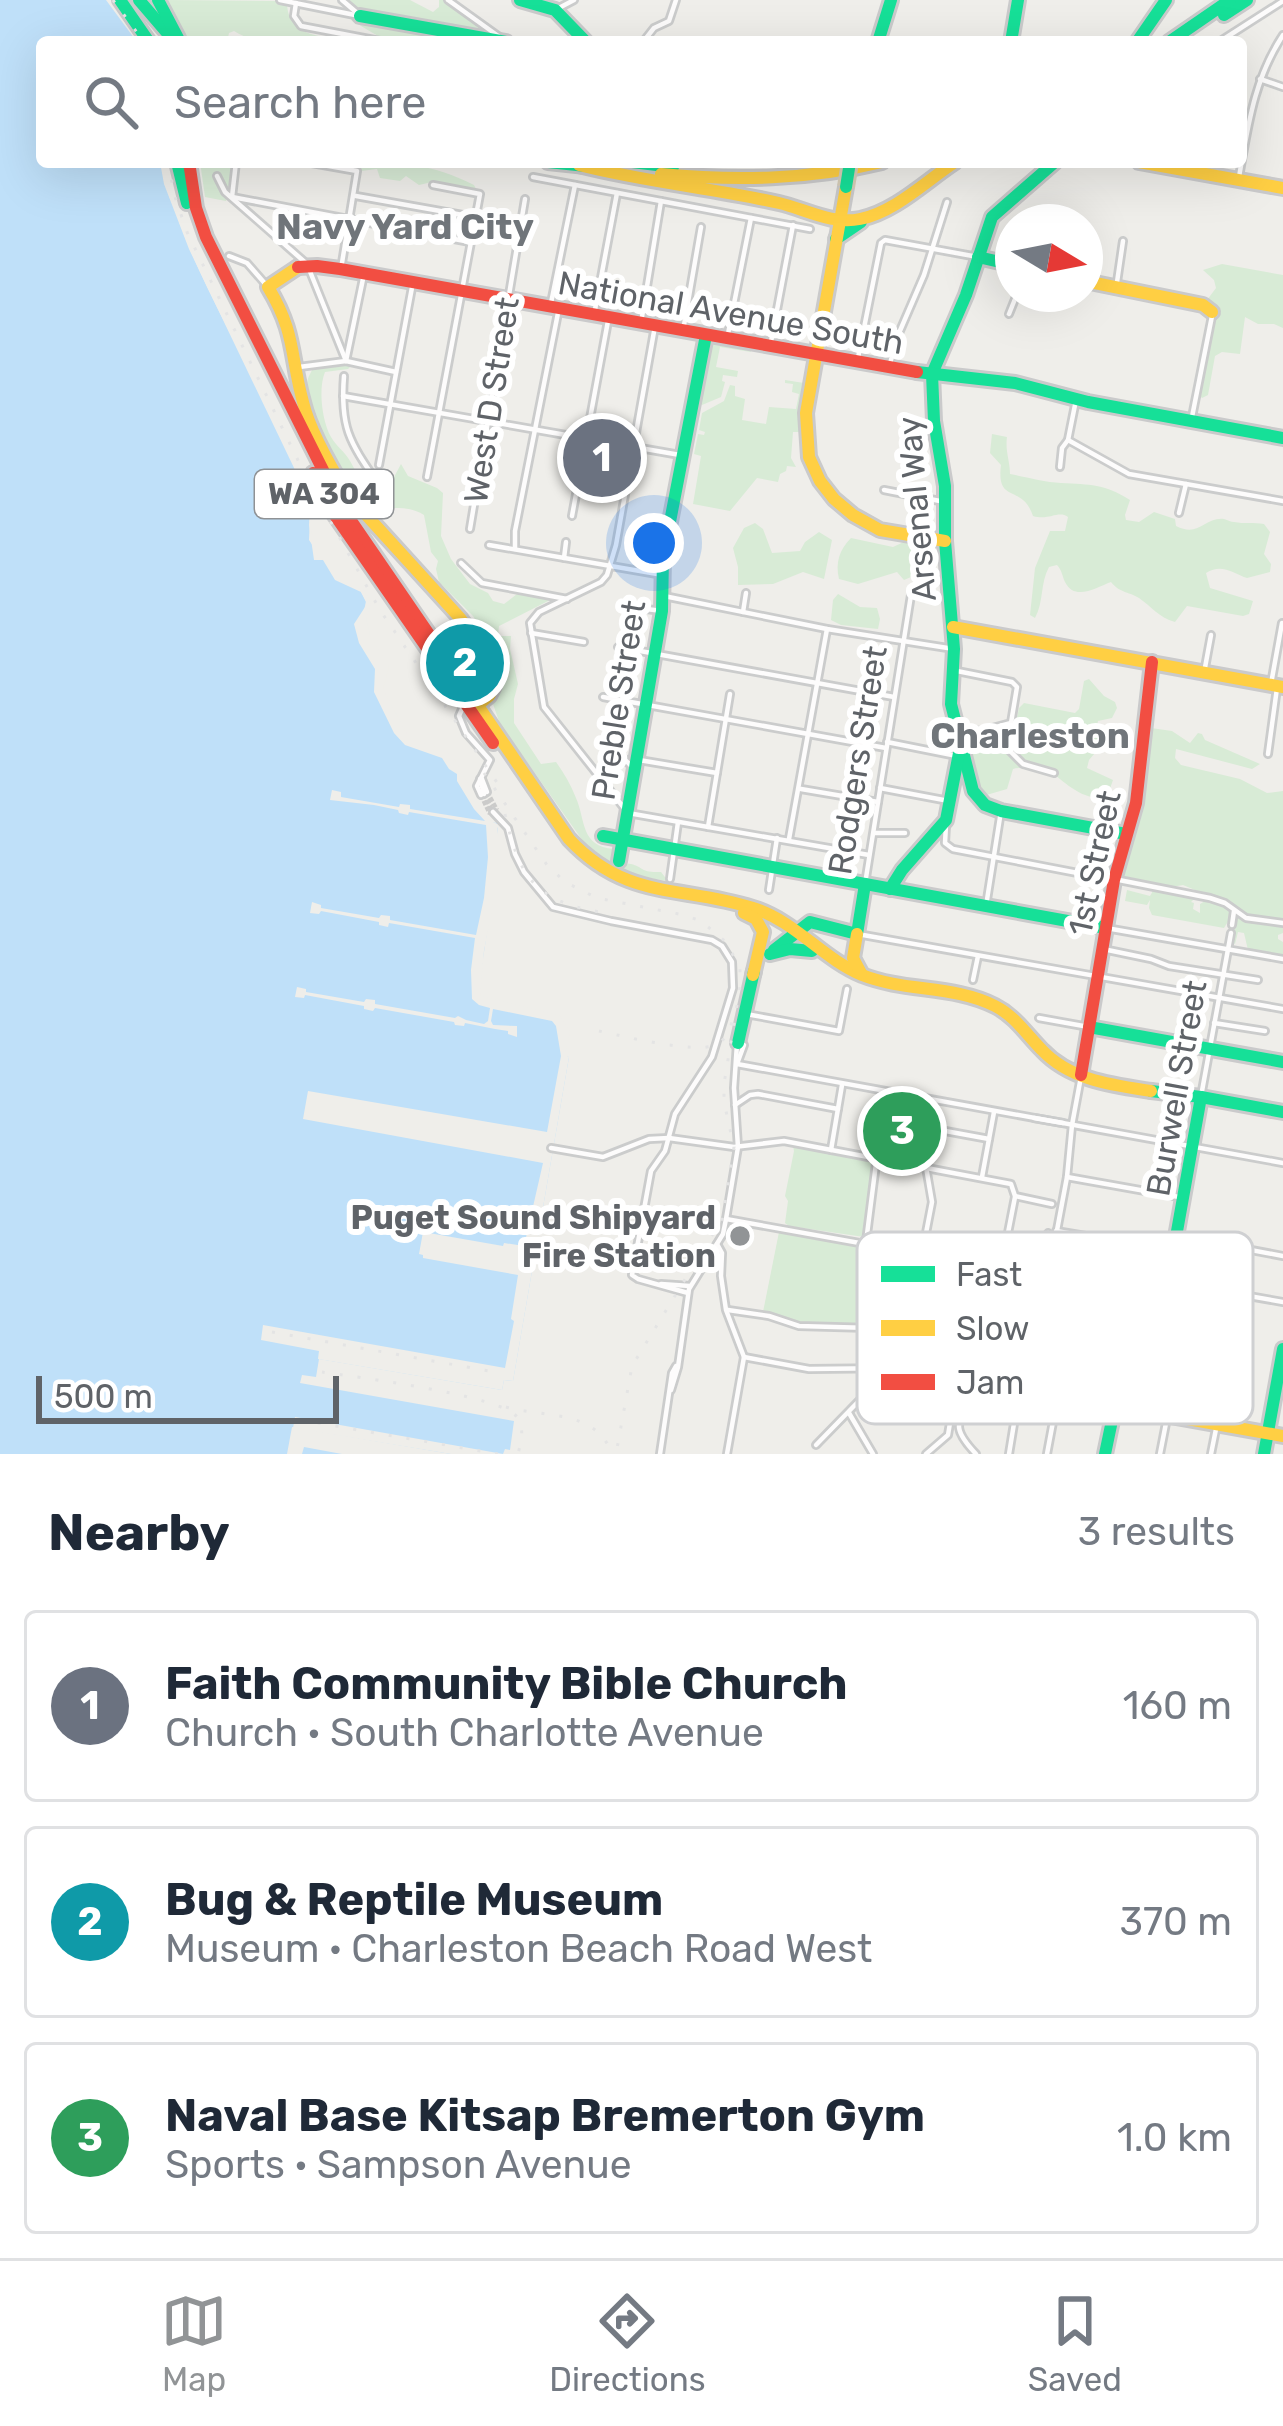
<!DOCTYPE html>
<meta charset="utf-8">
<style>
:root{--surface:#fff;--page:#f2f2f3;--text:#1f2937;--muted:#747a83;--line:#e0e1e3;--accent:#919496}
body{margin:0;font-family:Rubik,sans-serif;background:var(--page);color:var(--text)}
.compass{position:absolute;left:995px;top:204px;width:108px;height:108px;border-radius:50%;background:var(--surface);box-shadow:0 12px 48px #0002;rotate:100deg}
.scale{position:absolute;left:36px;bottom:30px;width:303px;box-sizing:border-box;padding-left:12px;border:6px solid #5f6368;border-top:0;font-size:33px;line-height:42px;white-space:nowrap;color:#5f6368;-webkit-text-stroke:9px #fff;paint-order:stroke}
.you{position:absolute;left:654px;top:543px;width:42px;height:42px;margin:-30px;border:9px solid #fff;border-radius:50%;background:#1a73e8;box-shadow:0 0 0 18px #1a73e833}
.badge{display:grid;place-items:center;width:78px;height:78px;border-radius:50%;background:var(--accent);color:#fff;font-size:39px;font-weight:700}
.pin{position:absolute;translate:-50% -50%;border:6px solid #fff;box-shadow:0 3px 12px #0006}
.list{margin:0;padding:0;list-style:none}
h2{display:flex;justify-content:space-between;align-items:center;height:156px;margin:0;padding:0 48px;font-size:51px}
h2 small{font-size:39px;font-weight:400;color:var(--muted)}
.list li{display:grid;grid-template-columns:78px 1fr auto;gap:36px;align-items:center;box-sizing:border-box;height:192px;margin:0 24px 24px;padding:0 24px;border:3px solid var(--line);border-radius:12px}
.list b{display:block;font-size:45px;white-space:nowrap}
.list p{margin:0;font-size:39px;white-space:nowrap;color:var(--muted)}
.list em{font-size:39px;font-style:normal;color:var(--muted)}
.icon{flex:none;width:66px;height:66px;fill:none;stroke:currentColor;stroke-width:2;stroke-linecap:round;stroke-linejoin:round}
.map{position:relative;flex:none;width:1283px;height:1454px;overflow:hidden}
.search{position:absolute;background:var(--surface);box-shadow:0 12px 48px #0002;left:36px;right:36px;top:36px;height:132px;display:flex;align-items:center;gap:30px;box-sizing:border-box;padding:0 42px;border-radius:12px;color:var(--muted);font-size:45px}
.sheet{height:804px;background:var(--surface)}
nav{display:flex;justify-content:space-around;align-items:center;box-sizing:border-box;height:168px;border-top:3px solid var(--line);background:var(--surface);font-size:33px;color:var(--muted)}
nav a{display:grid;justify-items:center;gap:6px}
nav .on{color:var(--accent)}
.map>svg:first-child{display:block}
.green{fill:#d8ebd6}
.water{fill:#bfe0f9}
.pier{fill:#efeeea}
.lines{fill:none;stroke-linecap:round;stroke-linejoin:round}
.street-tunnel{stroke:#cbcbca;stroke-width:4.5;stroke-dasharray:4.5 2;stroke-linecap:butt}
.street-casing{stroke:#cbcccc;stroke-width:10}
.fast-casing{stroke:#cacacb;stroke-width:18}
.slow-casing{stroke:#cacacb;stroke-width:18}
.jam-casing{stroke:#cacacb;stroke-width:18}
.street{stroke:#fdfcfc;stroke-width:4.5}
.fast{stroke:#16e098;stroke-width:12}
.slow{stroke:#ffcf43;stroke-width:12}
.jam{stroke:#f24e42;stroke-width:12}
.rail{stroke:#e4e4e4;stroke-width:3;stroke-dasharray:3 15;stroke-linecap:butt}
.fast-bridge-casing{stroke:#d7ceb8;stroke-width:18;stroke-linecap:butt}
.fast-bridge{stroke:#16e098;stroke-width:12}
.poi-dot{fill:#919496;stroke:#fff;stroke-width:4.5}
.labels{text-anchor:middle;stroke-width:12;stroke-linejoin:round;paint-order:stroke}
.shield{fill:#fff;stroke:#8f9295;stroke-width:3}
.shield-label{font-size:30px;font-weight:bold;fill:#5f6368}
.street-label{font-size:33px;fill:#5f6368;stroke:#fff}
.poi-label{font-size:33px;font-weight:bold;fill:#5f6368;stroke:#fff;text-anchor:end}
.neighbourhood-label{font-size:36px;font-weight:bold;fill:#70757a;stroke:#fff}
.key{fill:#fff;stroke:#cfd0d2;stroke-width:3}
.key-label{font-size:33px;fill:#5f6368}
</style>
<div class="map">
<svg width="1283" height="1454" viewBox="0 0 1283 1454">
<rect width="100%" height="100%" fill="#efeeea"/>
<g class="green">
<path d="M165,0L278,1L287,5C289,29 307,34 328,38L330,42C297,42 261,48 234,31L229,33L227,42H188L178,19Z"/>
<path d="M348,0H410L433,12L439,7V0H444L486,31L472,42H388L351,20L352,5Z"/>
<path d="M200,162H233L226,201L205,197Z"/>
<path d="M323,162C383,162 420,158 474,185L476,189L474,191L436,181L419,185L406,176L400,181L380,178L377,169L361,171L358,162L350,169Z"/>
<path d="M1222,264L1283,275V328L1274,324H1258L1245,317L1240,354L1222,352L1215,356L1208,395L1202,398L1199,395L1214,314L1207,300L1216,288L1214,280L1203,270Z"/>
<path d="M708,340L750,348L751,352L720,347L716,367L738,371L737,377L723,375L722,381L725,382L721,397L702,405L697,402Z"/>
<path d="M347,364L351,366L348,369L325,372C318,389 322,421 331,437C336,446 345,452 350,461C359,476 362,490 380,496L382,480L393,479L401,464L408,476L437,488L443,493L441,536L451,559L470,584L488,593L493,601L504,604L517,594L550,600L499,626L498,636H511L510,649L518,684L514,699V723L541,764L556,762C564,773 571,785 576,798C586,821 580,846 614,849L618,863C622,864 626,863 631,864C644,867 640,873 661,872L668,881L635,876L590,851L500,724L493,704L497,691L496,683L482,645L480,628L473,616L439,582L436,569L438,561L431,552L424,515C404,502 383,513 369,504C348,491 308,413 307,388C307,379 308,378 312,370Z"/>
<path d="M785,380L804,383L800,432H793L791,458L796,467L787,466L786,471L780,474L778,482L757,478L730,511L693,504L701,456L694,454L698,434L704,435L705,432L699,430L702,413L724,401L730,385L735,386V396L745,399L742,420L766,424L769,407L796,409L799,394L792,392L793,384L785,383Z"/>
<path d="M992,434L1007,437C1005,451 1010,461 1010,474C1026,477 1044,482 1061,483C1091,485 1103,483 1130,500L1125,515L1126,520L1139,522L1154,512L1175,519L1176,526C1199,538 1204,517 1224,519C1228,520 1231,522 1234,522C1244,524 1254,522 1264,524L1270,532L1264,554L1271,564L1270,572L1247,578C1232,573 1222,563 1206,573L1210,588L1253,601L1249,614L1243,616L1187,606L1175,622C1158,617 1152,607 1139,598C1127,591 1120,593 1111,582C1097,587 1075,602 1065,582C1062,576 1062,570 1057,565L1049,567C1040,583 1044,602 1035,618L1030,615L1035,568L1050,531H1065L1068,517C1058,510 1049,521 1033,516C1022,483 996,505 1001,465L990,453Z"/>
<path d="M755,523L763,529L772,553L800,551L805,542L819,532L832,540L824,579L803,572L773,584L738,585V567L733,548L744,528Z"/>
<path d="M851,538L893,547L908,540L927,543L925,550L917,556L911,577L904,580L897,572L858,584L839,579C835,562 840,549 851,538Z"/>
<path d="M838,594L860,607L877,608L880,619L878,629L841,625L831,620L833,600Z"/>
<path d="M1089,679L1104,696L1115,702L1117,708L1112,718L1098,721L1096,730L1100,747L1089,760L1087,768L1113,780L1107,797C1084,802 1065,783 1048,769C1037,771 1023,766 1013,769L1007,789L983,796L971,772L967,743C976,735 1002,730 1016,722L1019,708L1024,703L1075,713L1079,709L1084,681Z"/>
<path d="M1151,728L1172,731L1190,743L1198,733L1202,734L1205,740L1260,764L1252,769L1176,749L1175,758L1181,765L1240,779L1267,793L1283,791V933L1278,935V939L1283,942V956L1248,950L1244,933L1238,932L1235,944L1232,942L1235,923L1229,920L1224,928L1152,915L1149,908L1150,900L1147,905L1125,901L1127,890L1150,896L1154,889C1167,891 1181,895 1194,899L1191,902L1194,903L1193,909L1200,913V904L1205,901L1211,903L1214,898L1183,885L1166,888L1124,878L1119,873L1142,792Z"/>
<path d="M793,1146L873,1162L864,1237L789,1226L785,1223L788,1201L785,1196L794,1151Z"/>
<path d="M779,1232L873,1248L861,1323L808,1324L763,1312Z"/>
</g>
<path class="water" d="M0,0H106L137,42H42V162H163C184,274 258,366 296,472L311,496L309,525L314,560H323L335,580L361,592L366,601L363,616L375,654L379,687L408,741L450,758L486,821L497,823L499,853L477,998L557,1018L562,1055L569,1057L513,1381L504,1380L502,1390L319,1359L316,1377L302,1375L300,1383L514,1421L510,1450L505,1449L503,1454L295,1417L293,1428L451,1454H0Z"/>
<g class="pier">
<path d="M166,162L177,210L193,250L313,496L311,530L318,557L323,560H315L313,546L309,540L311,497L296,472L189,249L164,184L160,162Z"/>
<path d="M363,588L371,603L366,618L370,635L389,667L383,689L409,738L446,750L457,763L486,819L500,825L497,828L502,857L484,951L480,996L560,1016L570,1031L565,1055L569,1057L513,1381L504,1380L502,1390L318,1359L319,1351L261,1340L263,1325L505,1368L514,1321L511,1319L518,1275L423,1258V1255L419,1254L423,1232L503,1246L504,1243L524,1246L543,1163L303,1119L308,1091L547,1132L561,1056L556,1026L552,1021L493,1009L491,1021L493,1025L517,1026V1037L508,1034V1031L495,1029L465,1023L464,1026L455,1025L454,1022L375,1008L373,1011L364,1009V1006L305,995L304,998L295,997L297,987L306,989V992L364,1002L366,999L375,1000V1004L455,1018L458,1016L466,1020L484,1024L488,1021L490,1008L479,1005L472,999L471,970L475,938L389,923L388,927L379,925V922L321,911L319,914L310,913L312,902L321,905V908L379,918L381,915L390,916V920L476,935L484,898L488,857L486,825L409,812L408,815L399,813L398,810L374,805L330,800L332,790L341,792V797L399,807L400,804L410,805V809L485,821L474,809L457,781V774L449,769L442,758L405,745L394,733L374,692L375,669L359,643L354,624L367,604L361,592Z"/>
<path d="M292,1427L451,1454H342L304,1447L302,1454H287Z"/>
</g>
<g class="lines">
<g class="street-tunnel">
<path d="M487,792L497,810"/>
<path d="M484,794L493,812"/>
<path d="M481,795L490,814"/>
</g>
<defs>
<g id="street">
<path d="M280,0L360,16"/>
<path d="M342,0L356,12"/>
<path d="M448,0L501,38"/>
<path d="M296,3L294,16L301,26L385,42"/>
<path d="M557,9L574,0"/>
<path d="M643,42L654,28L669,21L676,0"/>
<path d="M1219,42L1283,1"/>
<path d="M1260,79L1283,87"/>
<path d="M306,162L357,171L341,269"/>
<path d="M217,176L225,192L307,264L346,361"/>
<path d="M533,177L810,229"/>
<path d="M1239,177C1248,126 1254,79 1283,35"/>
<path d="M356,196L474,217"/>
<path d="M232,197L470,242"/>
<path d="M232,197L236,162"/>
<path d="M1047,222L1054,215"/>
<path d="M229,256L247,263L268,287"/>
<path d="M1116,289L1123,241"/>
<path d="M1009,314L1017,294"/>
<path d="M594,315L617,193"/>
<path d="M641,323L661,201"/>
<path d="M655,326L616,545L607,575L601,582L539,612L530,623L544,707L628,813L869,855"/>
<path d="M683,331L701,227"/>
<path d="M727,339L751,218"/>
<path d="M770,347L793,225"/>
<path d="M346,361L364,274"/>
<path d="M857,363L881,243L885,240L978,257"/>
<path d="M299,367L346,361L396,372"/>
<path d="M889,368L896,340L924,275L947,202"/>
<path d="M344,376C340,427 349,441 377,482"/>
<path d="M343,396L680,455"/>
<path d="M1191,422L1212,316"/>
<path d="M1068,440L1129,474L1283,501"/>
<path d="M379,465L413,282"/>
<path d="M1060,467L1062,448L1068,440L1076,400"/>
<path d="M427,477L480,194L433,185"/>
<path d="M884,490L945,502"/>
<path d="M1179,513L1186,484"/>
<path d="M572,516L608,321"/>
<path d="M470,529L525,199"/>
<path d="M489,545L663,575"/>
<path d="M515,549V531L558,313L551,303L575,185"/>
<path d="M564,558L566,542"/>
<path d="M461,563L482,583L567,599"/>
<path d="M664,596L827,629L954,649"/>
<path d="M623,606L662,611"/>
<path d="M743,612L746,593"/>
<path d="M531,633L584,642"/>
<path d="M618,647L894,697"/>
<path d="M957,671L1012,682L1017,687L1011,723L981,731L957,729"/>
<path d="M1204,673L1211,635"/>
<path d="M1271,684L1282,623"/>
<path d="M603,697L886,748"/>
<path d="M464,709H462L459,716L466,733L490,760L477,786L481,795"/>
<path d="M605,739L635,770"/>
<path d="M887,742L957,756"/>
<path d="M964,744L1008,749L1023,764L1054,773"/>
<path d="M1268,754L1277,688"/>
<path d="M639,760L717,773"/>
<path d="M480,779L484,794"/>
<path d="M482,779L487,792"/>
<path d="M880,788L949,801"/>
<path d="M801,789L878,802"/>
<path d="M493,812L508,828L515,854L524,872L553,907L611,921L712,940L722,946L732,962L733,988L712,1057L675,1114L665,1151L651,1171L632,1275L638,1279L688,1293"/>
<path d="M946,825L945,843L953,849L1114,880"/>
<path d="M708,827L730,694"/>
<path d="M875,833H905"/>
<path d="M789,839L827,629"/>
<path d="M670,879L678,822"/>
<path d="M1114,879L1210,898L1225,903L1246,918L1283,923"/>
<path d="M865,884L911,595"/>
<path d="M769,890L777,838"/>
<path d="M986,906L1001,811"/>
<path d="M1232,925L1234,911"/>
<path d="M1106,928L1283,959"/>
<path d="M863,935L1283,1009"/>
<path d="M1103,949L1151,959L1169,966L1258,980"/>
<path d="M973,980L978,956"/>
<path d="M746,1014L839,1031L847,989"/>
<path d="M1039,1018L1089,1027"/>
<path d="M1214,1023L1265,1031"/>
<path d="M737,1064L1283,1163"/>
<path d="M737,1064L744,1045"/>
<path d="M1202,1091L1231,933"/>
<path d="M735,1105L750,1095L758,1094L838,1109"/>
<path d="M1034,1118L1063,1123"/>
<path d="M929,1128L989,1139"/>
<path d="M551,1148L603,1157L649,1139L669,1138L734,1147L784,1141L1011,1184L1015,1196L1052,1204"/>
<path d="M831,1150L842,1085"/>
<path d="M982,1177L994,1112"/>
<path d="M1067,1177L1179,1197"/>
<path d="M726,1219L921,1254"/>
<path d="M1056,1231L1169,1250"/>
<path d="M1182,1237L1283,1256"/>
<path d="M1007,1238L1015,1197"/>
<path d="M866,1242L885,1093"/>
<path d="M717,1244L722,1253L721,1276L726,1310L744,1357L727,1454"/>
<path d="M1169,1282L1283,1302"/>
<path d="M661,1284L690,1286"/>
<path d="M1047,1284L1198,1310"/>
<path d="M914,1297L1033,1319"/>
<path d="M728,1310L769,1316L799,1326L906,1329"/>
<path d="M1037,1337L1132,1354"/>
<path d="M744,1357L809,1369L900,1368L989,1386L1006,1377L1024,1386"/>
<path d="M900,1368L932,1202L926,1167V1137L932,1100"/>
<path d="M924,1373C921,1397 934,1406 950,1423L948,1435L926,1454"/>
<path d="M1002,1379L1021,1392"/>
<path d="M1021,1382L1048,1233"/>
<path d="M671,1390L678,1367L689,1289L723,1234L726,1219L738,1147L734,1088L737,1044"/>
<path d="M1027,1390L1067,1177L1072,1125L1080,1082"/>
<path d="M1148,1411L1164,1321"/>
<path d="M849,1413L873,1454"/>
<path d="M1196,1420L1219,1291"/>
<path d="M1221,1425L1245,1295"/>
<path d="M816,1445L890,1369"/>
<path d="M660,1454L672,1373L676,1366"/>
<path d="M976,1454C944,1420 965,1422 976,1383"/>
<path d="M1009,1454L1018,1399"/>
<path d="M1047,1454L1058,1395"/>
<path d="M1160,1454L1167,1418"/>
<path d="M1211,1454L1217,1424"/>
</g>
<g id="fast">
<path d="M120,0L149,42"/>
<path d="M139,0L175,42"/>
<path d="M158,0L178,38"/>
<path d="M520,0L555,10L586,42"/>
<path d="M1224,15L1247,0"/>
<path d="M360,16L506,42"/>
<path d="M878,42L891,0"/>
<path d="M1011,42L1018,0"/>
<path d="M1137,42L1166,0"/>
<path d="M1169,42L1230,0"/>
<path d="M177,162L187,203"/>
<path d="M548,162L586,166"/>
<path d="M632,162L673,167"/>
<path d="M1055,162L992,217L966,295L932,374L934,421L945,486V541L954,649L951,704L973,791L985,805L1001,811L1126,834"/>
<path d="M836,239L861,222"/>
<path d="M978,257L1013,265"/>
<path d="M917,372L1015,383L1088,402L1283,438"/>
<path d="M603,836L1106,928"/>
<path d="M619,861L662,611L663,558L706,335"/>
<path d="M890,889L902,870L946,820L960,748"/>
<path d="M774,950L810,922L857,934L865,884"/>
<path d="M770,954L790,949L812,951"/>
<path d="M1089,1027L1283,1062"/>
<path d="M738,1043L754,971"/>
<path d="M1201,1097L1283,1112"/>
<path d="M1105,1454L1119,1387L1164,1304L1201,1097L1151,1091"/>
<path d="M1264,1454L1283,1349"/>
</g>
<g id="slow">
<path d="M1139,162L1283,188"/>
<path d="M579,165C645,182 713,188 779,203C805,209 832,225 860,219C895,212 926,181 955,162"/>
<path d="M661,174C736,181 808,180 882,162"/>
<path d="M846,187L806,413L809,457L820,481L834,499L853,515L880,530L945,541"/>
<path d="M298,267L268,287C296,333 290,355 303,402C310,432 332,469 348,495L460,618L472,635L494,686L489,696L474,708"/>
<path d="M1085,281L1203,305L1212,312"/>
<path d="M953,627L1283,687"/>
<path d="M474,700L569,839C627,901 681,885 753,908C795,921 822,958 862,975C905,992 954,985 995,1006C1015,1016 1027,1035 1042,1050C1070,1080 1112,1085 1151,1091"/>
<path d="M744,913L756,919L763,932L753,975"/>
<path d="M857,934L853,958L861,973"/>
<path d="M1025,1390L1283,1436"/>
</g>
<g id="jam">
<path d="M189,162L196,208L206,237L341,506L474,700"/>
<path d="M298,267L317,266L340,269L917,372"/>
<path d="M313,473L332,511L493,743"/>
<path d="M1081,1075L1114,880L1136,803L1152,662"/>
</g>
</defs>
<use href="#street" class="street-casing"/>
<use href="#fast" class="fast-casing"/>
<use href="#slow" class="slow-casing"/>
<use href="#jam" class="jam-casing"/>
<use href="#street" class="street"/>
<use href="#fast" class="fast"/>
<use href="#slow" class="slow"/>
<use href="#jam" class="jam"/>
<g class="rail">
<path d="M113,0L144,42"/>
<path d="M168,162L175,197L187,232L310,485L380,610L498,784"/>
<path d="M484,773L547,865L565,882L597,898L684,915L701,921L727,943L740,969V987L724,1084V1102L734,1147L722,1219L632,1366L616,1454"/>
<path d="M505,814C519,877 535,901 600,912"/>
<path d="M599,1031C622,1036 696,1054 715,1045C726,1040 729,1032 732,1022"/>
<path d="M272,1332L500,1373"/>
<path d="M322,1372C355,1377 501,1395 517,1417C525,1428 521,1442 518,1454"/>
<path d="M506,1407C545,1418 596,1409 612,1454"/>
<path d="M300,1420L498,1454"/>
</g>
<defs>
<path id="fast-bridge" d="M846,187L850,162"/>
</defs>
<use href="#fast-bridge" class="fast-bridge-casing"/>
<use href="#fast-bridge" class="fast-bridge"/>
</g>
<circle class="poi-dot" cx="740" cy="1236" r="12"/>
<g class="labels">
<rect class="shield" x="255" y="470" width="138" height="48" rx="9"/>
<g class="shield-label">
<text x="324" y="504">WA 304</text>
</g>
<g class="street-label">
<text transform="translate(731 312) rotate(10)" y="12">National Avenue South</text>
<text transform="translate(491 400) rotate(-81)" y="12">West D Street</text>
<text transform="translate(916 509) rotate(-95)" y="12">Arsenal Way</text>
<text transform="translate(618 700) rotate(-81)" y="12">Preble Street</text>
<text transform="translate(857 760) rotate(-81)" y="12">Rodgers Street</text>
<text transform="translate(1094 863) rotate(-78)" y="12">1st Street</text>
<text transform="translate(1176 1088) rotate(-80)" y="12">Burwell Street</text>
</g>
<g class="poi-label">
<text x="716" y="1229">Puget Sound Shipyard<tspan x="716" dy="38">Fire Station</tspan></text>
</g>
<g class="neighbourhood-label">
<text x="405" y="239">Navy Yard City</text>
<text x="1030" y="748">Charleston</text>
</g>
</g>
<rect x="857" y="1232" width="396" height="192" rx="18" class="key"/>
<rect x="881" y="1266" width="54" height="16" fill="#16e098"/>
<rect x="881" y="1320" width="54" height="16" fill="#ffcf43"/>
<rect x="881" y="1374" width="54" height="16" fill="#f24e42"/>
<g class="key-label">
<text x="956" y="1286">Fast</text>
<text x="956" y="1340">Slow</text>
<text x="956" y="1394">Jam</text>
</g>
</svg>
<svg class="compass" viewBox="-18 -18 36 36"><path d="M0-13l5 13h-10z" fill="#e53935"/><path d="M0 13l5-13h-10z" fill="#747a83"/></svg>
<div class="scale">500 m</div>
<div class="you"></div>
<div class="pin badge" style="left:602px;top:458px;background:#6b7280">1</div>
<div class="pin badge" style="left:465px;top:663px;background:#0f9aa8">2</div>
<div class="pin badge" style="left:902px;top:1131px;background:#2e9e5b">3</div>
<div class="search"><svg class="icon" aria-label="search" viewBox="0 0 24 24"><circle cx="10" cy="10" r="6"/><path d="M15 15l6 6"/></svg>Search here</div>
</div>
<section class="sheet">
<h2>Nearby<small>3 results</small></h2>
<ul class="list">
<li><span class="badge" style="background:#6b7280">1</span><div><b>Faith Community Bible Church</b><p>Church · South Charlotte Avenue</p></div><em>160 m</em></li>
<li><span class="badge" style="background:#0f9aa8">2</span><div><b>Bug &amp; Reptile Museum</b><p>Museum · Charleston Beach Road West</p></div><em>370 m</em></li>
<li><span class="badge" style="background:#2e9e5b">3</span><div><b>Naval Base Kitsap Bremerton Gym</b><p>Sports · Sampson Avenue</p></div><em>1.0 km</em></li>
</ul>
</section>
<nav>
<a class="on"><svg class="icon" aria-label="map" viewBox="0 0 24 24"><path d="M3 6l6-2 6 2 6-2v14l-6 2-6-2-6 2zM9 4v14M15 6v14"/></svg>Map</a>
<a><svg class="icon" aria-label="directions" viewBox="0 0 24 24"><path d="M12 3l9 9-9 9-9-9zM9 14v-3h6M13 9l2 2-2 2"/></svg>Directions</a>
<a><svg class="icon" aria-label="saved" viewBox="0 0 24 24"><path d="M7 4h10v16l-5-4-5 4z"/></svg>Saved</a>
</nav>
